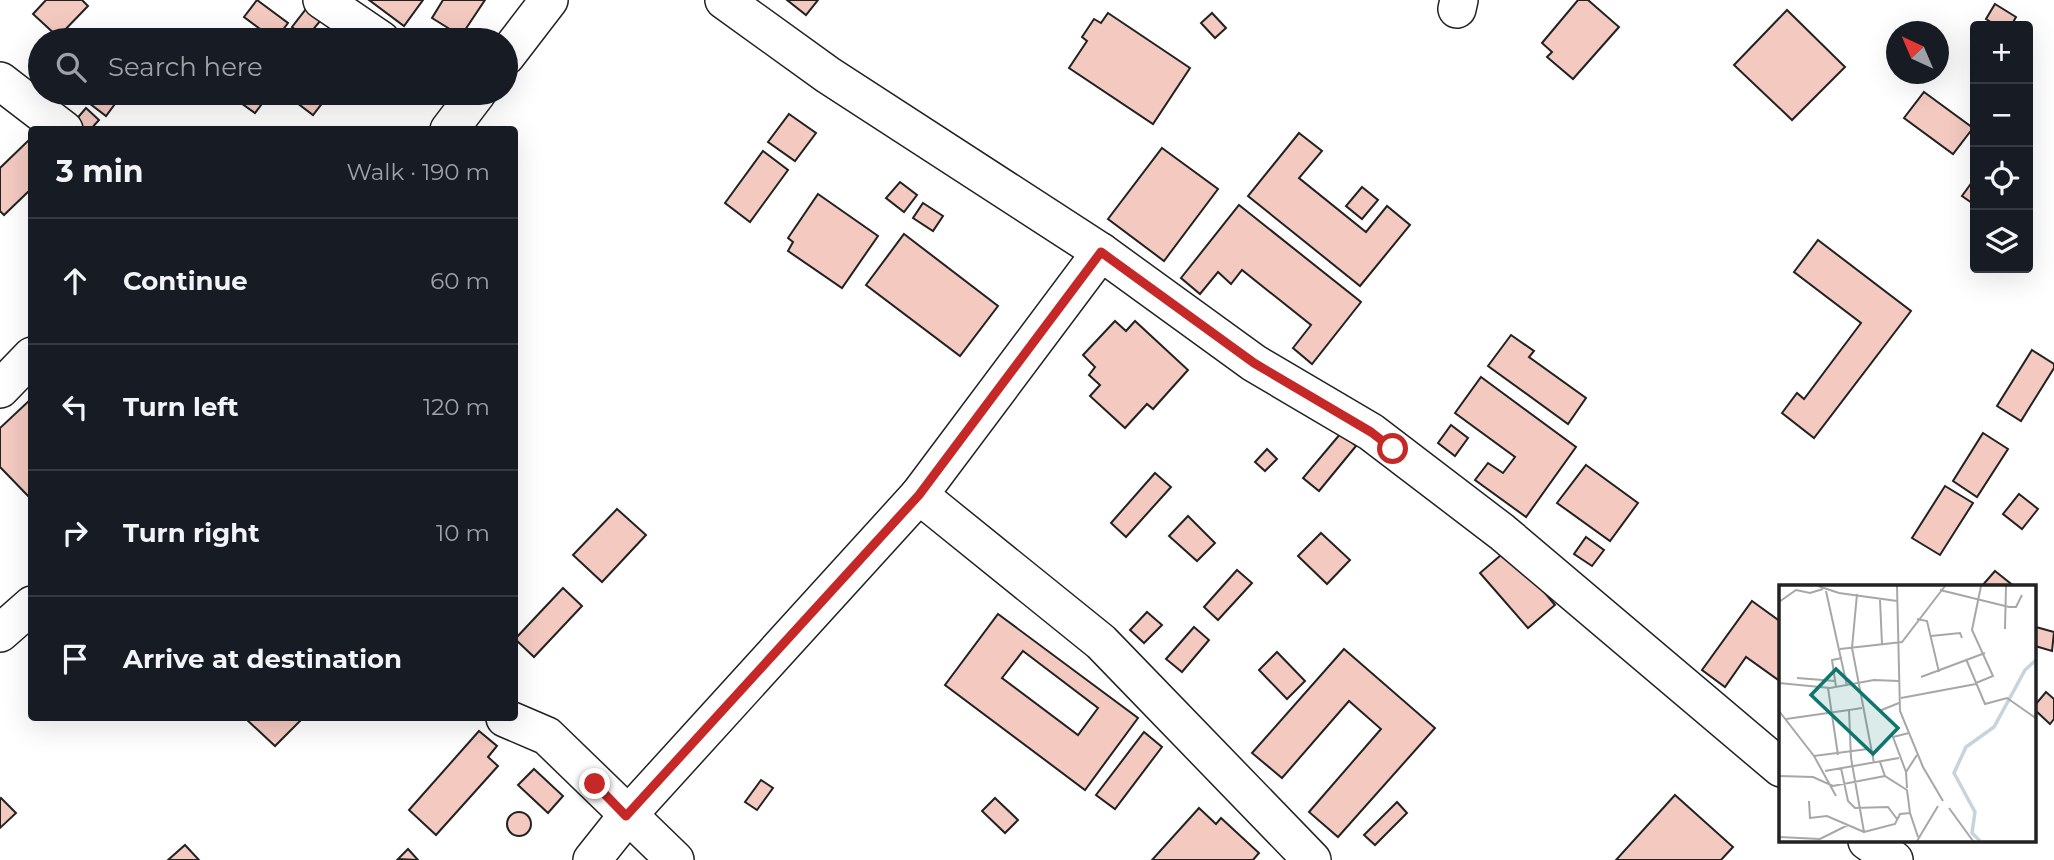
<!DOCTYPE html>
<meta charset="utf-8">
<style>
:root{--surface:#171b24;--page:#242831;--text:#f1f3f6;--muted:#9ea1a6;--line:#363941}
body{margin:0;font-family:Montserrat,sans-serif;background:var(--page);color:var(--text)}
.controls{position:absolute;right:21px;top:21px;display:grid;overflow:hidden;border-radius:7px;box-shadow:0 7px 28px #0002}
.controls button{width:63px;height:63px;display:grid;place-items:center;padding:0;border:0;border-bottom:2px solid var(--line);background:var(--surface);color:var(--text);font:35px sans-serif}
.compass{position:absolute;left:1886px;top:21px;width:63px;height:63px;border-radius:50%;background:var(--surface);box-shadow:0 7px 28px #0002;rotate:316deg}
.stop{position:absolute;width:21px;height:21px;margin:-16px;border:5px solid #c62828;border-radius:50%;background:#fff}
.stop.end{background:#c62828;border-color:#fff;box-shadow:0 2px 7px #0008}
.list{margin:0;padding:0;list-style:none}
h2{display:flex;justify-content:space-between;align-items:center;height:91px;margin:0;padding:0 28px;font-size:30px}
h2 small{font-size:23px;font-weight:400;color:var(--muted)}
.list li{display:grid;grid-template-columns:46px 1fr auto;gap:21px;align-items:center;box-sizing:border-box;height:126px;padding:0 28px;border-top:2px solid var(--line)}
.list b{display:block;font-size:26px;white-space:nowrap}
.list em{font-size:23px;font-style:normal;color:var(--muted)}
.icon{flex:none;width:38px;height:38px;fill:none;stroke:currentColor;stroke-width:2;stroke-linecap:round;stroke-linejoin:round}
.map{position:relative;flex:none;width:2054px;height:860px;overflow:hidden}
.search{position:absolute;background:var(--surface);box-shadow:0 7px 28px #0002;left:28px;top:28px;width:490px;height:77px;display:flex;align-items:center;gap:18px;box-sizing:border-box;padding:0 24px;border-radius:38px;color:var(--muted);font-size:26px}
.panel{position:absolute;background:var(--surface);box-shadow:0 7px 28px #0002;left:28px;top:126px;width:490px;height:595px;border-radius:7px}
.map>svg:first-child{display:block}
.building{fill:#f3c9c0;stroke:#222;stroke-width:2;fill-rule:evenodd}
.lines{fill:none;stroke-linecap:round;stroke-linejoin:round}
.street-casing{stroke:#222;stroke-width:40}
.street{stroke:#fff;stroke-width:37}
.route{stroke:#c62828;stroke-width:9}
.inset-river{fill:none;stroke:#c7d3dd;stroke-width:3.5}
.inset-road{fill:none;stroke:#a7a7a7;stroke-width:2}
.view{fill:#0f766e;fill-opacity:0.15;stroke:#0f766e;stroke-width:3.5}
.inset-edge{fill:none;stroke:#222;stroke-width:3.5}
</style>
<div class="map">
<svg width="2054" height="860" viewBox="0 0 2054 860">
<rect width="100%" height="100%" fill="#fff"/>
<g class="building">
<path d="M46,0H82L88,6L58,37L33,14Z"/>
<path d="M257,0L288,23L275,40L244,17Z"/>
<path d="M369,0H423L404,26Z"/>
<path d="M443,0H485L461,36L432,18Z"/>
<path d="M787,0H818L806,15Z"/>
<path d="M1578,0H1588L1619,27L1573,79L1547,57L1552,52L1542,43Z"/>
<path d="M1995,4L2016,17L2011,26H1997L1986,19Z"/>
<path d="M306,9L321,20L306,38L292,27Z"/>
<path d="M1787,10L1845,67L1792,120L1734,65Z"/>
<path d="M1108,13L1190,68L1153,124L1069,68L1087,41L1082,37L1094,19L1101,23Z"/>
<path d="M1212,13L1226,28L1215,38L1201,23Z"/>
<path d="M330,32L341,40H323Z"/>
<path d="M1924,92L1973,128L1953,154L1904,118Z"/>
<path d="M97,93H123L106,116L89,103Z"/>
<path d="M227,93H270L255,113Z"/>
<path d="M284,93H330L313,115Z"/>
<path d="M86,108L99,120L90,130H82L74,122Z"/>
<path d="M789,114L816,133L795,161L768,142Z"/>
<path d="M1299,133L1322,151L1299,178L1366,232L1387,206L1410,225L1360,286L1248,196Z"/>
<path d="M32,137V188L4,215L0,211V168Z"/>
<path d="M1162,148L1218,189L1164,261L1108,219Z"/>
<path d="M763,151L788,170L750,222L725,203Z"/>
<path d="M1975,178V205L1962,196Z"/>
<path d="M900,182L917,195L904,212L886,198Z"/>
<path d="M1362,187L1378,200L1362,219L1346,206Z"/>
<path d="M818,194L878,236L842,288L788,251L793,242L788,238Z"/>
<path d="M923,203L943,216L933,231L913,218Z"/>
<path d="M1239,205L1361,302L1312,364L1293,348L1311,325L1242,270L1231,284L1218,272L1200,294L1181,278Z"/>
<path d="M904,234L998,306L960,356L866,285Z"/>
<path d="M1818,240L1911,311L1814,438L1782,413L1797,393L1804,399L1861,323L1794,272Z"/>
<path d="M1115,321L1126,331L1135,321L1188,370L1153,409L1147,404L1125,428L1090,396L1100,385L1089,375L1095,367L1083,355Z"/>
<path d="M1511,335L1534,351L1529,357L1586,398L1568,424L1488,366Z"/>
<path d="M2032,350L2054,364V368L2021,421L1997,406Z"/>
<path d="M1481,377L1576,447L1526,517L1475,480L1488,463L1503,473L1515,457L1455,413Z"/>
<path d="M32,398V500L0,467V428Z"/>
<path d="M1451,425L1468,438L1455,456L1438,443Z"/>
<path d="M1341,433L1356,446L1319,491L1303,478Z"/>
<path d="M1983,433L2008,449L1977,497L1953,481Z"/>
<path d="M1267,449L1277,459L1265,471L1255,462Z"/>
<path d="M1586,465L1638,503L1610,541L1557,503Z"/>
<path d="M1155,473L1171,487L1126,537L1111,523Z"/>
<path d="M1945,486L1973,503L1940,555L1912,538Z"/>
<path d="M2019,494L2038,509L2022,529L2003,514Z"/>
<path d="M617,509L646,535L602,582L573,555Z"/>
<path d="M1188,516L1215,543L1197,561L1169,536Z"/>
<path d="M1321,533L1350,560L1327,584L1298,556Z"/>
<path d="M1586,537L1604,550L1592,566L1574,554Z"/>
<path d="M1508,549L1555,605L1528,628L1480,573Z"/>
<path d="M1237,570L1252,583L1218,620L1204,607Z"/>
<path d="M1995,571L2015,587H1981Z"/>
<path d="M563,588L582,606L534,657L515,639Z"/>
<path d="M1752,601L1781,622V682L1746,657L1725,687L1702,670Z"/>
<path d="M1147,612L1162,625L1144,643L1130,630Z"/>
<path d="M998,614L1138,718L1085,790L945,685ZM1023,651L1098,708L1078,735L1002,678Z"/>
<path d="M1194,627L1209,640L1182,672L1166,659Z"/>
<path d="M2036,627L2054,632L2052,651L2035,646Z"/>
<path d="M1344,649L1435,728L1338,837L1309,812L1381,729L1349,701L1282,778L1252,753Z"/>
<path d="M1277,652L1305,681L1287,699L1259,670Z"/>
<path d="M2046,692L2054,699V719L2050,724L2035,710V705Z"/>
<path d="M245,718H303L275,746Z"/>
<path d="M479,731L497,746L488,757L498,766L436,835L409,810Z"/>
<path d="M1144,732L1162,747L1115,809L1096,795Z"/>
<path d="M534,769L563,796L548,813L518,785Z"/>
<path d="M761,780L773,788L757,810L745,802Z"/>
<path d="M1675,795L1733,847L1721,860H1616Z"/>
<path d="M1,798L16,813L0,828V799Z"/>
<path d="M995,798L1018,820L1005,833L982,811Z"/>
<path d="M1397,802L1407,813L1375,845L1364,835Z"/>
<path d="M1199,808L1216,824L1221,818L1259,853L1253,860H1152Z"/>
<circle cx="519" cy="824" r="12"/>
<path d="M185,845L199,860H168Z"/>
<path d="M408,849L418,860H417L398,859Z"/>
</g>
<g class="lines">
<defs>
<g id="street">
<path d="M322,0L381,40"/>
<path d="M724,0L828,75L1101,252L1254,363L1371,432L1502,532L1781,768"/>
<path d="M1457,9L1459,0"/>
<path d="M506,56L549,0"/>
<path d="M0,81L64,130"/>
<path d="M449,130L477,93"/>
<path d="M1101,252L919,495L1101,642L1312,860"/>
<path d="M0,389L32,356"/>
<path d="M0,633L32,605"/>
<path d="M505,718L547,736L675,860"/>
<path d="M1867,841L1894,860"/>
<path d="M592,860L627,816L919,495"/>
</g>
</defs>
<use href="#street" class="street-casing"/>
<use href="#street" class="street"/>
</g>
<g class="lines">
<path class="route" d="M595,784L626,816L919,495L1101,252L1254,363L1371,432L1393,449"/>
</g>
<g transform="translate(1779 585)">
<rect width="257" height="257" fill="#fff"/>
<path class="inset-river" d="M201,256L193,248L196,227L175,188L187,162L215,142L246,85L258,74"/>
<path class="inset-road" d="M39,1L60,8L118,16M118,1L121,126L144,182L164,216M161,5L230,22H237L243,10M47,6L68,101M78,9L73,63L95,178M101,15L103,59M0,17L17,5L31,8L44,4M138,34L148,36L160,87M226,44L227,1M152,51L181,48L183,53M61,64L123,57L166,1M187,74L206,119L228,113L258,134M142,92L206,68M18,93L56,96M0,98L51,103L95,95L120,96M197,98L214,91L193,45L202,1M57,102L53,75L63,73M49,103L59,170M122,113L197,99M83,123L70,125L72,173L85,247L116,239L121,229L131,228L139,252M0,126L35,171L89,164M100,126L120,118M7,134L70,125M35,171L57,211M101,177L106,191L128,205L131,228M62,183L69,216L76,223L109,222L118,234M46,186L120,173M127,187L114,152L130,148M0,191L34,192L54,201L106,191M128,203L127,187L138,170M30,216L31,233L48,231L85,247M170,223L194,256M0,252L41,254L69,240M138,256L159,221"/>
<path class="view" d="M57,84L119,143L94,169L32,110Z"/>
<rect width="257" height="257" class="inset-edge"/>
</g>
</svg>
<div class="controls">
<button>+</button>
<button>−</button>
<button><svg class="icon" aria-label="locate" viewBox="0 0 24 24"><circle cx="12" cy="12" r="6"/><path d="M12 2v4M12 18v4M2 12h4M18 12h4"/></svg></button>
<button><svg class="icon" aria-label="layers" viewBox="0 0 24 24"><path d="M12 4l9 5-9 5-9-5zM3 14l9 5 9-5"/></svg></button>
</div>
<svg class="compass" viewBox="-18 -18 36 36"><path d="M0-13l5 13h-10z" fill="#e53935"/><path d="M0 13l5-13h-10z" fill="#9ea1a6"/></svg>
<div class="stop" style="left:1393px;top:449px"></div>
<div class="stop end" style="left:595px;top:784px"></div>
<div class="search"><svg class="icon" aria-label="search" viewBox="0 0 24 24"><circle cx="10" cy="10" r="6"/><path d="M15 15l6 6"/></svg>Search here</div>
<section class="panel">
<h2>3 min<small>Walk · 190 m</small></h2>
<ul class="list">
<li><svg class="icon" aria-label="ahead" viewBox="0 0 24 24"><path d="M12 20V5M6 11l6-6 6 6"/></svg><div><b>Continue</b></div><em>60 m</em></li>
<li><svg class="icon" aria-label="left" viewBox="0 0 24 24"><path d="M17 20v-9H6M10 6l-5 5 5 5"/></svg><div><b>Turn left</b></div><em>120 m</em></li>
<li><svg class="icon" aria-label="right" viewBox="0 0 24 24"><path d="M7 20v-9h11M14 6l5 5-5 5"/></svg><div><b>Turn right</b></div><em>10 m</em></li>
<li><svg class="icon" aria-label="arrive" viewBox="0 0 24 24"><path d="M6 21V4h12l-3 4 3 4H6"/></svg><div><b>Arrive at destination</b></div></li>
</ul>
</section>
</div>
